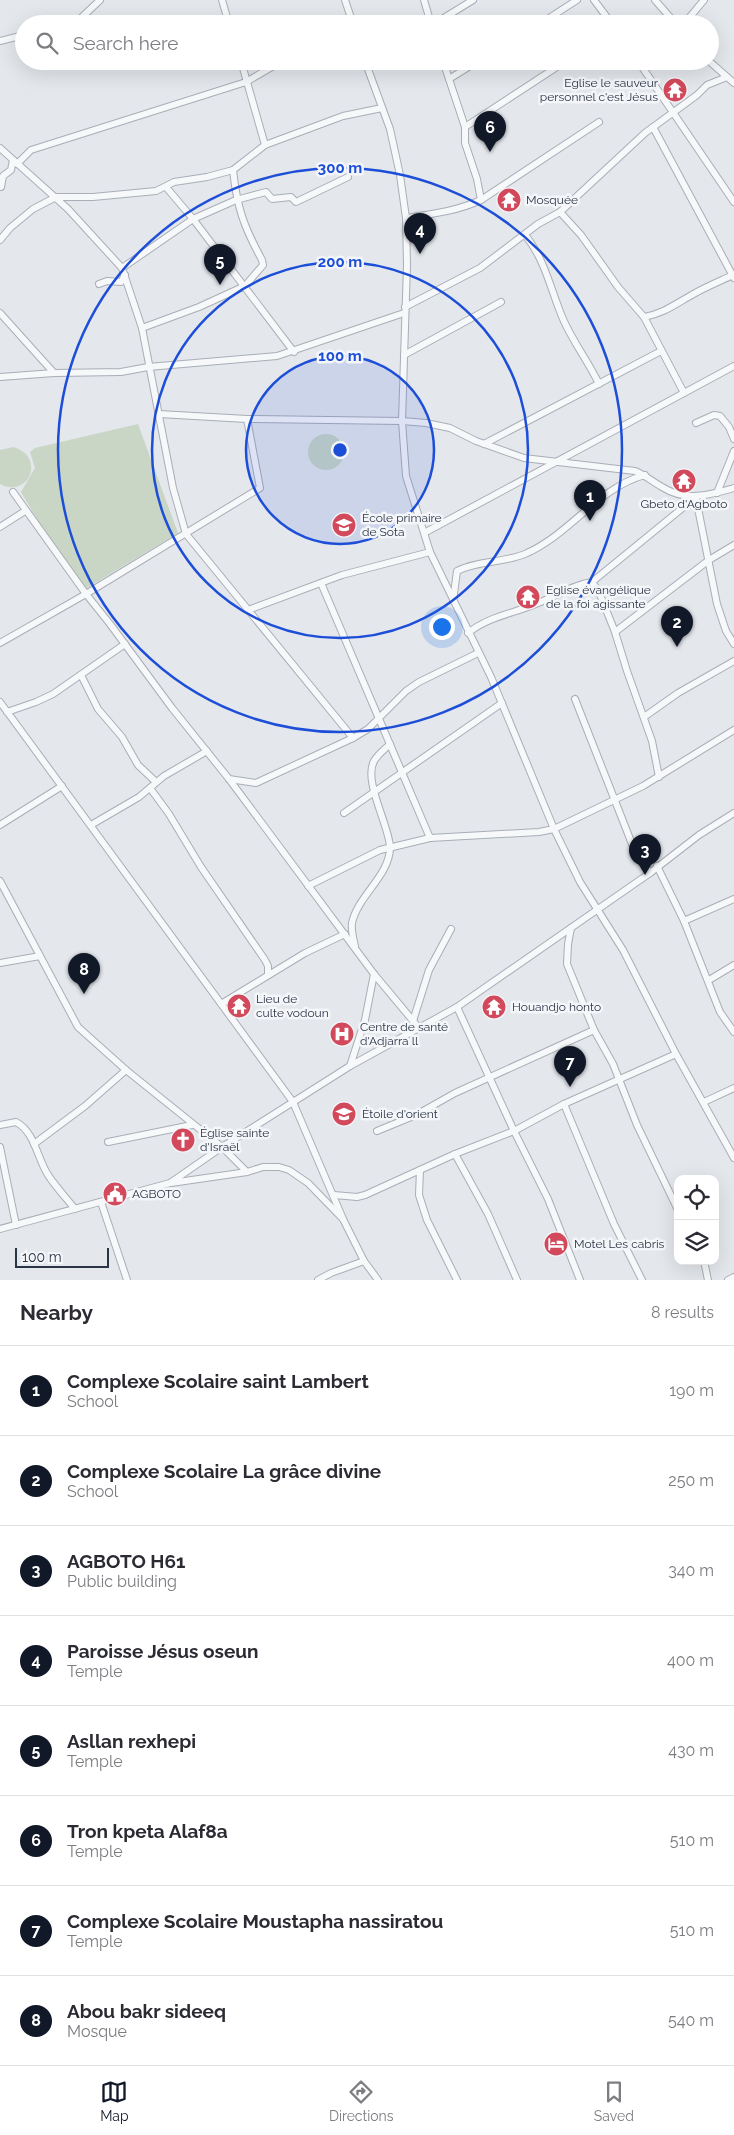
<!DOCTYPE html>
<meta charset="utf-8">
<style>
:root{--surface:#fff;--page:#f2f2f3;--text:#2b2b33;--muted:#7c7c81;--line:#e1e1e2;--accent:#111827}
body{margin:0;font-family:Raleway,sans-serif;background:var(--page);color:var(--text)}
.controls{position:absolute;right:15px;bottom:15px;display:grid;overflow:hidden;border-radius:10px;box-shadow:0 5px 20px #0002}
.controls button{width:45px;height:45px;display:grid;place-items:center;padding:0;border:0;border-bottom:1px solid var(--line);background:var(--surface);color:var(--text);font:25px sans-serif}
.scale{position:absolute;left:15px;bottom:12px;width:94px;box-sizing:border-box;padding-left:5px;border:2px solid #2b3445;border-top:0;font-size:14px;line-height:18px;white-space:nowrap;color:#2b3445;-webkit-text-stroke:4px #f4f6f9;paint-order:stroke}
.you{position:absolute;left:441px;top:626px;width:18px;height:18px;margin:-12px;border:4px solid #fff;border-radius:50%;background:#1a73e8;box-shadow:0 0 0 8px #1a73e833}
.badge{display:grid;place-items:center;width:32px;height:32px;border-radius:50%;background:var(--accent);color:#fff;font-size:16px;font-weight:700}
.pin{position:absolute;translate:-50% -41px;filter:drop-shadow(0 1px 2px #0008)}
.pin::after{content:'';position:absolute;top:26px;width:18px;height:15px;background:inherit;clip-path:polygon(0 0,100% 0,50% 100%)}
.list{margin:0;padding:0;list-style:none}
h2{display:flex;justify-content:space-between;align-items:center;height:65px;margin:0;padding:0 20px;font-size:21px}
h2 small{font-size:16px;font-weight:400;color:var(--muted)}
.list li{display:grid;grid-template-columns:32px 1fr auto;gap:15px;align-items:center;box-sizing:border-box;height:90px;padding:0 20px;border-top:1px solid var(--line)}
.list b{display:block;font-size:19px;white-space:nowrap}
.list p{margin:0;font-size:16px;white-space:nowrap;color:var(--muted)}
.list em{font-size:16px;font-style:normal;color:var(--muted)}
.icon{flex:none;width:28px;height:28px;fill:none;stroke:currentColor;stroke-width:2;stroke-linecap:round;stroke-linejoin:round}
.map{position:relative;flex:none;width:734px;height:1280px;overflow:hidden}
.search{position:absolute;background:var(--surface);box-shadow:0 5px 20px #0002;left:15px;right:15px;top:15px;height:55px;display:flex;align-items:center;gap:12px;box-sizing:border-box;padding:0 18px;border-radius:28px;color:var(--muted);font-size:19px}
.sheet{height:785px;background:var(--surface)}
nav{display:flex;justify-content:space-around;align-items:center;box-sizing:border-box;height:70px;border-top:1px solid var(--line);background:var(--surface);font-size:14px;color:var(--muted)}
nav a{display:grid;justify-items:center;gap:2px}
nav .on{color:var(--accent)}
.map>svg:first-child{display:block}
.green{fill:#c9d6c5}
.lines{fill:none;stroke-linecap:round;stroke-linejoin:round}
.minor-casing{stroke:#a9aeb7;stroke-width:8}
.minor{stroke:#f7f8fa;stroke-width:6}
.ring{fill:none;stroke:#1d4ed8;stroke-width:2.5}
.labels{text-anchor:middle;stroke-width:5;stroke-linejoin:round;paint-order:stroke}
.poi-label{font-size:12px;fill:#2b3445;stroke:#f4f6f9;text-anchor:start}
.centre{fill:#1d4ed8;stroke:#f4f6f9;stroke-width:2.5}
.ring-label{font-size:15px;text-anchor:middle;font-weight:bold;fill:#1d4ed8;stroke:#f4f6f9;stroke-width:5;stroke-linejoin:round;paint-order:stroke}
</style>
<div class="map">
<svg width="734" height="1280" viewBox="0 0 734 1280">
<rect width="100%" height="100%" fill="#e4e7ec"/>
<g class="green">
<path d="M138,424L178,533L80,592L21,492L35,468L30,452L35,448Z"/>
<circle cx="326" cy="452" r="18"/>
<path d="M13,447C47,457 28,499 0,484V450Z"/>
</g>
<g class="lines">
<defs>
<g id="minor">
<path d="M222,0L229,24"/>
<path d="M345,0L353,24"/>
<path d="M424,0L431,24"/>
<path d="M594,0L612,24"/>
<path d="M655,0L676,24"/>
<path d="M65,24L80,19L100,0"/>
<path d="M434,24L473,0"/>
<path d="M540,24L577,0"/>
<path d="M684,24L704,0"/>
<path d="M0,41L24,35"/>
<path d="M241,61L265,145"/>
<path d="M365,61L390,129L400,175L406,218L407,265L402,421L406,476L430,552L491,677L554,829L580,882L623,950L676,1054L734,1158"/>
<path d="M443,61L465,127V143L477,179L481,200"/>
<path d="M638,61L734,202"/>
<path d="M709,61L734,83"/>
<path d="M449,79L478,61"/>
<path d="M465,127L566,61"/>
<path d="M653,127L734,278"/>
<path d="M0,148L68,209L122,268L142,328L173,488L186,534L353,738"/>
<path d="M17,164L31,150L246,82L282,61"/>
<path d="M1,187L3,176L11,170L13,160"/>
<path d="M166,187L193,219L294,352"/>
<path d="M560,212L581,235L618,287L644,317C662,314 674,305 690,296C703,288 718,282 733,275"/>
<path d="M406,218C432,214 457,211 481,200L599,122"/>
<path d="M525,235C545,259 551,291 563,319C573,342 588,361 599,384"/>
<path d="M0,240L10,228L33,209L56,197H93L156,191L174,182L207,177L233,170L265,145L343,116L382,108"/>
<path d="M122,268L193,219L236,200L266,192L272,199L291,197L296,202L348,177"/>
<path d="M99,284L107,281L121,282L125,275"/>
<path d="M405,307L480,268L538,224L560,212L645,133L697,95L707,85L727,77"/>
<path d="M0,313L54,373"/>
<path d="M644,317L684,393"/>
<path d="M142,328L199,307L245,286L263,265L262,260C244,227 237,208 233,170"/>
<path d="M404,355L501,302"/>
<path d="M0,377L54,373L121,372L148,367L277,356L404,313"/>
<path d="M159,414L247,419L402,421L426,423L450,428L476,441L524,458L635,471C645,475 653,482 662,487C686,502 709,495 734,488"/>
<path d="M696,423L714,415L720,416L729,427L734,439"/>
<path d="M484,444L661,351"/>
<path d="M13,492L86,594L110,624L172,708L229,779L374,974L419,1028"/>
<path d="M717,493L734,451"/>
<path d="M696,498L717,604L726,631L734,644"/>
<path d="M0,527L25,511"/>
<path d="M426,532L734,366"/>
<path d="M321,583L430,838"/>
<path d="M453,601L457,571C478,560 507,563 527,553C570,534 599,487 645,475"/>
<path d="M248,610L342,575L430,552"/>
<path d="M615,632L709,560L734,545"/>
<path d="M468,633C488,617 511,614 533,605C553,598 571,585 592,582"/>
<path d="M0,643L86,594L260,488L247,419"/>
<path d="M81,675L98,709L122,737L138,765L156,782"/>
<path d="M575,699L632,844L650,873"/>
<path d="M0,702L293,1102L343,1219"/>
<path d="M7,712L36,702L53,694L125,644"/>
<path d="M644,717L678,693L734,661"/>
<path d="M659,777L652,741L627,671L615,632L599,592L592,582L685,506L697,502"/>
<path d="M229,779L256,783L353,738L368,729L406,691L419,682L478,653"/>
<path d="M150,788L169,814L201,867L265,960L268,966V975"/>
<path d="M344,813L502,703"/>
<path d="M0,825L62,786"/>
<path d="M91,825L139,797L164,776L207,751"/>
<path d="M657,866L684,921L720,1012L734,1032"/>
<path d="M0,881L78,1027L126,1070L222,1147L247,1172"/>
<path d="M308,886L380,850L430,838L539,832L554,829L643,786L734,730"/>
<path d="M684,921L734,899"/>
<path d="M571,928L568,944L567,964L594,1030L613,1064L637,1125L678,1210"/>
<path d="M355,946C353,938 351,930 352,923C358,895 390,876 390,847C389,825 363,781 374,761C378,754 385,749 390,744"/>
<path d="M0,963L40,956"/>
<path d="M709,980L734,965"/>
<path d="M221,1004L305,953L345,934"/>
<path d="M457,1007L514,1131L548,1199L580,1280"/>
<path d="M413,1021L429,970L451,929"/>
<path d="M350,1066L365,1020L374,974"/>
<path d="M704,1102L734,1088"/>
<path d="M564,1104L614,1224L642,1280"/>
<path d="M0,1125L16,1122C35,1132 37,1158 48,1175C56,1187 66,1198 75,1209"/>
<path d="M377,1131L416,1115L455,1093L594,1030"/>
<path d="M108,1142L192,1125"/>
<path d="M34,1144L85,1106L126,1070"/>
<path d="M0,1147L16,1225"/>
<path d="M455,1154L488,1214L517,1280"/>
<path d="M420,1170L419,1195L427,1220L457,1280"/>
<path d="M171,1183L247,1172L263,1167H279L289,1170L308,1183L343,1219L364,1261L378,1280"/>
<path d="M334,1195L357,1197L365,1195L455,1154L514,1131L564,1104L676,1054"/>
<path d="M101,1202L127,1280"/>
<path d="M0,1229L170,1183L222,1147L350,1066L457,1007L650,873L699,835L734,813"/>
<path d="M704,1261L708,1280"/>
<path d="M318,1280L331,1273L364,1261"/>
<path d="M728,1280L734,1277"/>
</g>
</defs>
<use href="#minor" class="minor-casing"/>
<use href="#minor" class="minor"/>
</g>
<circle cx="340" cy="450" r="94" fill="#1d4ed8" fill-opacity=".12"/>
<g class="ring">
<circle cx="340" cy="450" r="94"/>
<circle cx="340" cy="450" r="188"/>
<circle cx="340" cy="450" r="282"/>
</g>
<defs>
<symbol id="temple-disc" viewBox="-11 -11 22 22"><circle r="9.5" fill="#d1495b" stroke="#f4f6f9"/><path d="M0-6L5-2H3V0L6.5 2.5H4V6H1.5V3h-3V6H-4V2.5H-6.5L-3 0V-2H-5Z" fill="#fff"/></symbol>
<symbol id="school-disc" viewBox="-11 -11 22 22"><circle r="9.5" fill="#d1495b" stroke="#f4f6f9"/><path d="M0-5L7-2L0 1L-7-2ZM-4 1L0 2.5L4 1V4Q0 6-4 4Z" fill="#fff"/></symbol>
<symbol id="hospital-disc" viewBox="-11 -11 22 22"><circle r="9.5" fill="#d1495b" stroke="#f4f6f9"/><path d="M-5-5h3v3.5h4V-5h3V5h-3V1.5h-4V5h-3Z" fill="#fff"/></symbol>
<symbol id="church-disc" viewBox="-11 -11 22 22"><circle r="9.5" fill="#d1495b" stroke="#f4f6f9"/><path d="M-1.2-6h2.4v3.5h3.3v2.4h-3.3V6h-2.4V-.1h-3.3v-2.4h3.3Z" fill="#fff"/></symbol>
<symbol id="civic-disc" viewBox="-11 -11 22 22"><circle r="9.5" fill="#d1495b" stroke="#f4f6f9"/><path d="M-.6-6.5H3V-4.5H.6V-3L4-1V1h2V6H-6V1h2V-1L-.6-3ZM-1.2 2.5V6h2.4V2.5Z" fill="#fff"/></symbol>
<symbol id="hotel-disc" viewBox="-11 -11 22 22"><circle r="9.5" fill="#d1495b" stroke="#f4f6f9"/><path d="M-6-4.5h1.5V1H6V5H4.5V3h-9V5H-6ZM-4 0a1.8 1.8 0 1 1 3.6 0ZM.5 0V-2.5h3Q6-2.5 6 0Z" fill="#fff"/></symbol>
</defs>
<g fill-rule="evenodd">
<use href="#temple-disc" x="661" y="76" width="28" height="28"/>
<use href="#temple-disc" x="495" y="186" width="28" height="28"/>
<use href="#temple-disc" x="670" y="467" width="28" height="28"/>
<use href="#school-disc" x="330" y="511" width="28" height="28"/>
<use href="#temple-disc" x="514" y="583" width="28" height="28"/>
<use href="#temple-disc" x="225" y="992" width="28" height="28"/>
<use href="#temple-disc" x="480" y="993" width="28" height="28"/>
<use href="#hospital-disc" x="328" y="1020" width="28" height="28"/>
<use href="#school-disc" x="330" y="1100" width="28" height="28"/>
<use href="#church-disc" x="169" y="1126" width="28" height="28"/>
<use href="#civic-disc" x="101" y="1180" width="28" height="28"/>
<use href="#hotel-disc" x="542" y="1230" width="28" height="28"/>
</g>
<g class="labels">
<g class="poi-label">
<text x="658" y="87" text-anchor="end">Eglise le sauveur<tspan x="658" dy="14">personnel c'est Jésus</tspan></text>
<text x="526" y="204">Mosquée</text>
<text x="684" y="508" text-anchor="middle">Gbeto d'Agboto</text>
<text x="362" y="522">École primaire<tspan x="362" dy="14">de Sota</tspan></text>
<text x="546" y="594">Eglise évangélique<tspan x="546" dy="14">de la foi agissante</tspan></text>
<text x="256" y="1003">Lieu de<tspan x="256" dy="14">culte vodoun</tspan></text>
<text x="512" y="1011">Houandjo honto</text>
<text x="360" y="1031">Centre de santé<tspan x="360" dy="14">d'Adjarra ll</tspan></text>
<text x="362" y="1118">Étoile d'orient</text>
<text x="200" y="1137">Église sainte<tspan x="200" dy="14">d'Israël</tspan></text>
<text x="132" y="1198">AGBOTO</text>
<text x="574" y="1248">Motel Les cabris</text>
</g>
</g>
<circle cx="340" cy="450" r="8" class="centre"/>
<g class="ring-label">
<text x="340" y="173">300 m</text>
<text x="340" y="267">200 m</text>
<text x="340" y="361">100 m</text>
</g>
</svg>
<div class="controls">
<button><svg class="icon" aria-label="locate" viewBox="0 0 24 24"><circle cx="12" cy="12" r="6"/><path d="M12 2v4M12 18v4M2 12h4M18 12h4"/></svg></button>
<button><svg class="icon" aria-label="layers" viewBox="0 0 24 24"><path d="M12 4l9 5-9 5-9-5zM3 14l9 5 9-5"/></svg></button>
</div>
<div class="scale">100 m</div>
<div class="you"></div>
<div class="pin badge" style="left:590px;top:521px">1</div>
<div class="pin badge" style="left:677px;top:647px">2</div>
<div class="pin badge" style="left:645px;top:875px">3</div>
<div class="pin badge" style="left:420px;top:254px">4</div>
<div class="pin badge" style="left:220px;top:285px">5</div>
<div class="pin badge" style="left:490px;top:152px">6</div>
<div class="pin badge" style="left:570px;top:1087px">7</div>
<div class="pin badge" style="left:84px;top:994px">8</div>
<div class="search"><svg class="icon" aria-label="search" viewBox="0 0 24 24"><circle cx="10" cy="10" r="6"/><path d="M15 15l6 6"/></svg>Search here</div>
</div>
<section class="sheet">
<h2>Nearby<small>8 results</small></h2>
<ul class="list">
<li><span class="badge">1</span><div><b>Complexe Scolaire saint Lambert</b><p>School</p></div><em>190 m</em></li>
<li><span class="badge">2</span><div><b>Complexe Scolaire La grâce divine</b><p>School</p></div><em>250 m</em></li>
<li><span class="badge">3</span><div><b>AGBOTO H61</b><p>Public building</p></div><em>340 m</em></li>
<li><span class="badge">4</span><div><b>Paroisse Jésus oseun</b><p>Temple</p></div><em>400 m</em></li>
<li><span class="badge">5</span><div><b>Asllan rexhepi</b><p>Temple</p></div><em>430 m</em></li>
<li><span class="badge">6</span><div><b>Tron kpeta Alaf8a</b><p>Temple</p></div><em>510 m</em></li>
<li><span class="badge">7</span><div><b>Complexe Scolaire Moustapha nassiratou</b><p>Temple</p></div><em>510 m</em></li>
<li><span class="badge">8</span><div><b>Abou bakr sideeq</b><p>Mosque</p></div><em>540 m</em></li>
</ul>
</section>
<nav>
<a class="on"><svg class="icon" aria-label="map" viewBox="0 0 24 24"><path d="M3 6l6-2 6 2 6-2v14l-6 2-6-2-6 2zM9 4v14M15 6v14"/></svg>Map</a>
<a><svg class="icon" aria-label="directions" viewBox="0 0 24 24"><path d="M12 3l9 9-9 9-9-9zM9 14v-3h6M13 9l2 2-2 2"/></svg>Directions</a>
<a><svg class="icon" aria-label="saved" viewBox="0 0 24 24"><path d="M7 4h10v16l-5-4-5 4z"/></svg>Saved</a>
</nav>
